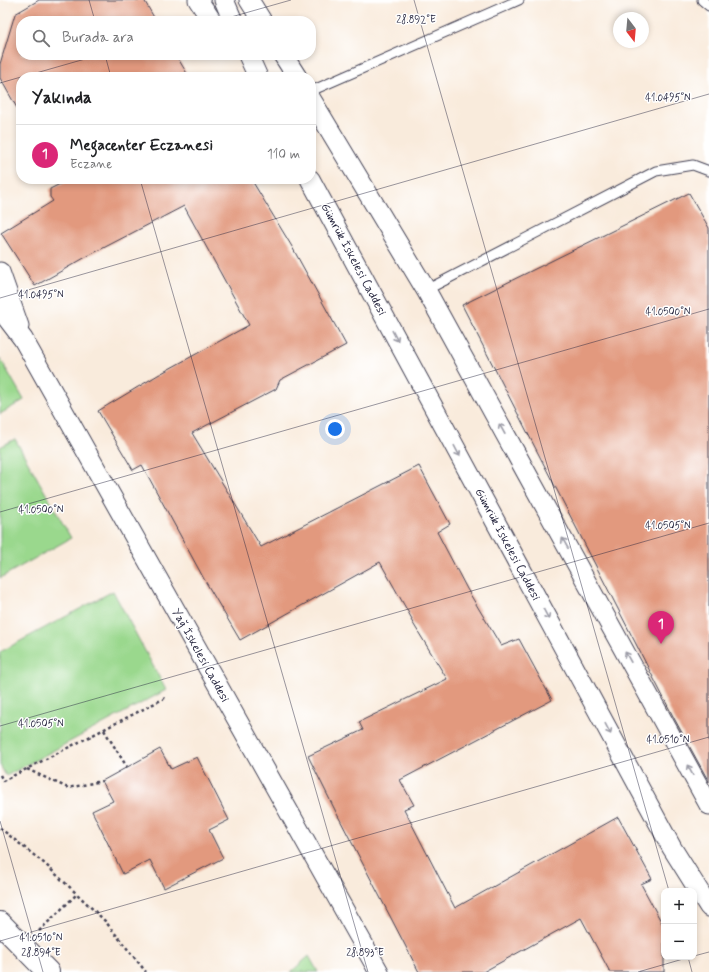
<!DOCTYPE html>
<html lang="tr">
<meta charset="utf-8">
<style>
:root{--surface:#fff;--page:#f6f6f6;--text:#202124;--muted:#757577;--line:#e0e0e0;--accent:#db2777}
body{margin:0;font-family:Mynerve,sans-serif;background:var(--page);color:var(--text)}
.controls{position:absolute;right:12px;bottom:12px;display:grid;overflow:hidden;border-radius:8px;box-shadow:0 2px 6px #0003}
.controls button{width:36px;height:36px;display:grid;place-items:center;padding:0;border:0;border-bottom:1px solid var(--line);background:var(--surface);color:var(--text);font:20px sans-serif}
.compass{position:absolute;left:613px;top:12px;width:36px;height:36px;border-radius:50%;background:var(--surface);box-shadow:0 2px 6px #0003;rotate:164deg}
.you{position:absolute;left:335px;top:429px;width:14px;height:14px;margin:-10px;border:3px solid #fff;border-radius:50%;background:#1a73e8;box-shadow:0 0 0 6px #1a73e833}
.badge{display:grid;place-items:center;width:26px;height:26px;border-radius:50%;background:var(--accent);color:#fff;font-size:13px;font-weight:700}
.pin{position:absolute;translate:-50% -33px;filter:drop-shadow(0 1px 2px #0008)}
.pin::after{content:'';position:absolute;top:21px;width:14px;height:12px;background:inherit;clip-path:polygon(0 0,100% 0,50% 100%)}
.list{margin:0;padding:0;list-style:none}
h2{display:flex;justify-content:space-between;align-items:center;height:52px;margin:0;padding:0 16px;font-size:17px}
h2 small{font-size:13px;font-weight:400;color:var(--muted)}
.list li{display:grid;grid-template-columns:26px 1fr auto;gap:12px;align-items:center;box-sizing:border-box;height:60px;padding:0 16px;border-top:1px solid var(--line)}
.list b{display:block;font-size:15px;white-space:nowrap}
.list p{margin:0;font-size:13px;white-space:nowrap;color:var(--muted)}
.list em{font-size:13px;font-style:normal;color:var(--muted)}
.icon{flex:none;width:22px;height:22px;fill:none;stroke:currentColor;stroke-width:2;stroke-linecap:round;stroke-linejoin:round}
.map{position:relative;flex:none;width:709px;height:972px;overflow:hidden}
.search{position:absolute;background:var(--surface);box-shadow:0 2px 6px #0003;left:16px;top:16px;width:300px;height:44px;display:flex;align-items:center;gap:10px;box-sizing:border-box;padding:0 14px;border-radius:16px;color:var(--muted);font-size:15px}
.panel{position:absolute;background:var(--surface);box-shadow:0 2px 6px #0003;left:16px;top:72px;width:300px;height:112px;border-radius:16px}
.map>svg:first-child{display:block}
.green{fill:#9ad88d;stroke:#5e7d64}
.building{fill:#e2997e}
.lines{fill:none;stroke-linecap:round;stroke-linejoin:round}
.service-casing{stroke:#424053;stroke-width:11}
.minor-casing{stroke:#424053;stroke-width:21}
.secondary-casing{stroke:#424053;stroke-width:24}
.path{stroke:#424053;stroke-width:2.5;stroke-dasharray:3 3;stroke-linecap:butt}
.service{stroke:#fff;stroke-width:9}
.minor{stroke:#fff;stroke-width:19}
.secondary{stroke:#fff;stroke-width:22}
.oneway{stroke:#9c9ca7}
.ticks{fill:none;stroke:#22223b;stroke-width:1;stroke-opacity:0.45}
.labels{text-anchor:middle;stroke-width:3;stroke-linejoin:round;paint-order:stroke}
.street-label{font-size:12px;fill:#22223b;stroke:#fff}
.ticks-label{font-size:10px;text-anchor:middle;fill:#22223b;stroke:#fff;stroke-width:3;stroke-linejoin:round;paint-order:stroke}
</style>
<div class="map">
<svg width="709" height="972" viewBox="0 0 709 972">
<rect width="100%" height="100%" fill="#fff"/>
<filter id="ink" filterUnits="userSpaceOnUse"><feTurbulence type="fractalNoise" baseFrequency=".025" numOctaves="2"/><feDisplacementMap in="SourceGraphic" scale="8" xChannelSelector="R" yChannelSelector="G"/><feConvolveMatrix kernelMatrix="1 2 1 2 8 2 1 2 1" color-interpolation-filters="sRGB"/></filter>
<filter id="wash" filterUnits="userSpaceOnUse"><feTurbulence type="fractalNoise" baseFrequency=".012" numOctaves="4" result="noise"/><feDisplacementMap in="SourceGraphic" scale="16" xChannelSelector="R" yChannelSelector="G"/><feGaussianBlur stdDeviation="0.9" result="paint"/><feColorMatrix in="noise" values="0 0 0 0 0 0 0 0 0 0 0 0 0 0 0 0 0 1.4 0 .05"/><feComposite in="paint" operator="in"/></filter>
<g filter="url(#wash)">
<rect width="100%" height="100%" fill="#f9ebdc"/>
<g class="green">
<path d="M0,358L24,400L0,414Z"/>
<path d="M15,439L71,538L0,578V447Z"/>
<path d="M113,591L166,690L6,776L0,765V652Z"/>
<path d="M309,956L318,972H291Z"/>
</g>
<g id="blocks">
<g class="building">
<path d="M39,0H144L156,21H21V55H176L189,77H21V115L0,78V64L15,14Z"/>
<path d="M70,179H251L291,245L346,345L280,380L276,389L192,433L261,547L419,466L450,524L437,532L467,589L501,646L519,639L552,700L400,780L414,805L404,809L455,908L618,817L652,879L641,884L664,927V972H610L581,918L483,972H419L337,814L308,756L363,730L359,722L447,679L411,620L412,619L380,562L240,640L204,579L142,465L133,470L98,411L158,375L249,325L184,206L86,257L35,286L1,233L53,201L50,197V189Z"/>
<path d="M689,193L709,228V782L675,720L462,305Z"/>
<path d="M160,749L171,769L197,757L229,820L209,830L223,858L164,888L150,860L123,874L92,811L113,801L102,781Z"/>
</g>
</g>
</g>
<g filter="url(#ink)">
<use href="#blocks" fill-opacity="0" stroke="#424053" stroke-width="1"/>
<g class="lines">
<defs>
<g id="service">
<path d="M702,0L709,6"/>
<path d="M311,91L519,0"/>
<path d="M426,290L656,171L693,165L709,171"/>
</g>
<g id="minor">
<path d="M198,0L212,21"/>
<path d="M224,0L233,21"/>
<path d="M249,0L262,21"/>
<path d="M248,55L258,77"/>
<path d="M283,55L297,77"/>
<path d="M311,99L426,290L709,805"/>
<path d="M310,179L672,848L709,907"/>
<path d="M0,272L19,326"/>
<path d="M0,309L23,339L379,972"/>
</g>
<path id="secondary" d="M0,923L48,972"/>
</defs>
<use href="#service" class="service-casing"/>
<use href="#minor" class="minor-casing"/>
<use href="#secondary" class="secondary-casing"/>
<g class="path">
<path d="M104,730L127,767"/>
<path d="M27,769L68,788L102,781"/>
<path d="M0,775L3,781L165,698"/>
<path d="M0,828L45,864L77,894L105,921L146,972"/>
<path d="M39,931L77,894"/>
</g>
<use href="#service" class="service"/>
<use href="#minor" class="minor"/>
<use href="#secondary" class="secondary"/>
</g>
<defs><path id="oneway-shaft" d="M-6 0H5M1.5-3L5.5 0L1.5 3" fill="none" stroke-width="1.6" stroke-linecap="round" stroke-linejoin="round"/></defs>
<g class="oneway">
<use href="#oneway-shaft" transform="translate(395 336) rotate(62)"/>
<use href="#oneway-shaft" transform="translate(502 429) rotate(-119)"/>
<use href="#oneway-shaft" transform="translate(457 451) rotate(62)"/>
<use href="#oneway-shaft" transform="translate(565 543) rotate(-119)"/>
<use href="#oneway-shaft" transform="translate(546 614) rotate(62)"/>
<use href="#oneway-shaft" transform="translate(628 657) rotate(-119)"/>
<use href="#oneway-shaft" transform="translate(608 729) rotate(62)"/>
<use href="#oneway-shaft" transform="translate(690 770) rotate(-119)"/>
</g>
</g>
<path class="ticks" d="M89,0L95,21M414,0L669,891M217,21L291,0M105,55L111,77M22,77L99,55M0,83L21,77M140,179L368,972M0,298L709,94M0,512L709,309M0,726L709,523M0,821L43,972M0,941L709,737M694,956L709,952M688,957L692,972M638,972L690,957"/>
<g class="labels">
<g class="street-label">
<text transform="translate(354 259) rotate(62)" y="4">Gümrük İskelesi Caddesi</text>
<text transform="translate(508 544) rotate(62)" y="4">Gümrük İskelesi Caddesi</text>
<text transform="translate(201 655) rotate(61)" y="4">Yağ İskelesi Caddesi</text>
</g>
</g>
<g class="ticks-label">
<text x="416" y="23">28.892°E</text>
<text x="668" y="101">41.0495°N</text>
<text x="41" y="298">41.0495°N</text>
<text x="668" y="315">41.0500°N</text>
<text x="41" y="513">41.0500°N</text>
<text x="668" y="529">41.0505°N</text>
<text x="41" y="727">41.0505°N</text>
<text x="668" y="743">41.0510°N</text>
<text x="41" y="941">41.0510°N</text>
<text x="41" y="956">28.894°E</text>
<text x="365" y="956">28.893°E</text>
</g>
</svg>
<div class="controls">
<button>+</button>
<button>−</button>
</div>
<svg class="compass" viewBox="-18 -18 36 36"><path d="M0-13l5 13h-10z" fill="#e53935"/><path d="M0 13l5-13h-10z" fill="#757577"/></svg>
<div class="you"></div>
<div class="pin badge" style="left:661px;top:644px">1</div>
<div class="search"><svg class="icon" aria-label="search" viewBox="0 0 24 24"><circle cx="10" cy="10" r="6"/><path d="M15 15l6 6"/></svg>Burada ara</div>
<section class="panel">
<h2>Yakında<small></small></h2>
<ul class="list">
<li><span class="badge">1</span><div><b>Megacenter Eczanesi</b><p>Eczane</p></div><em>110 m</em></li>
</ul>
</section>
</div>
